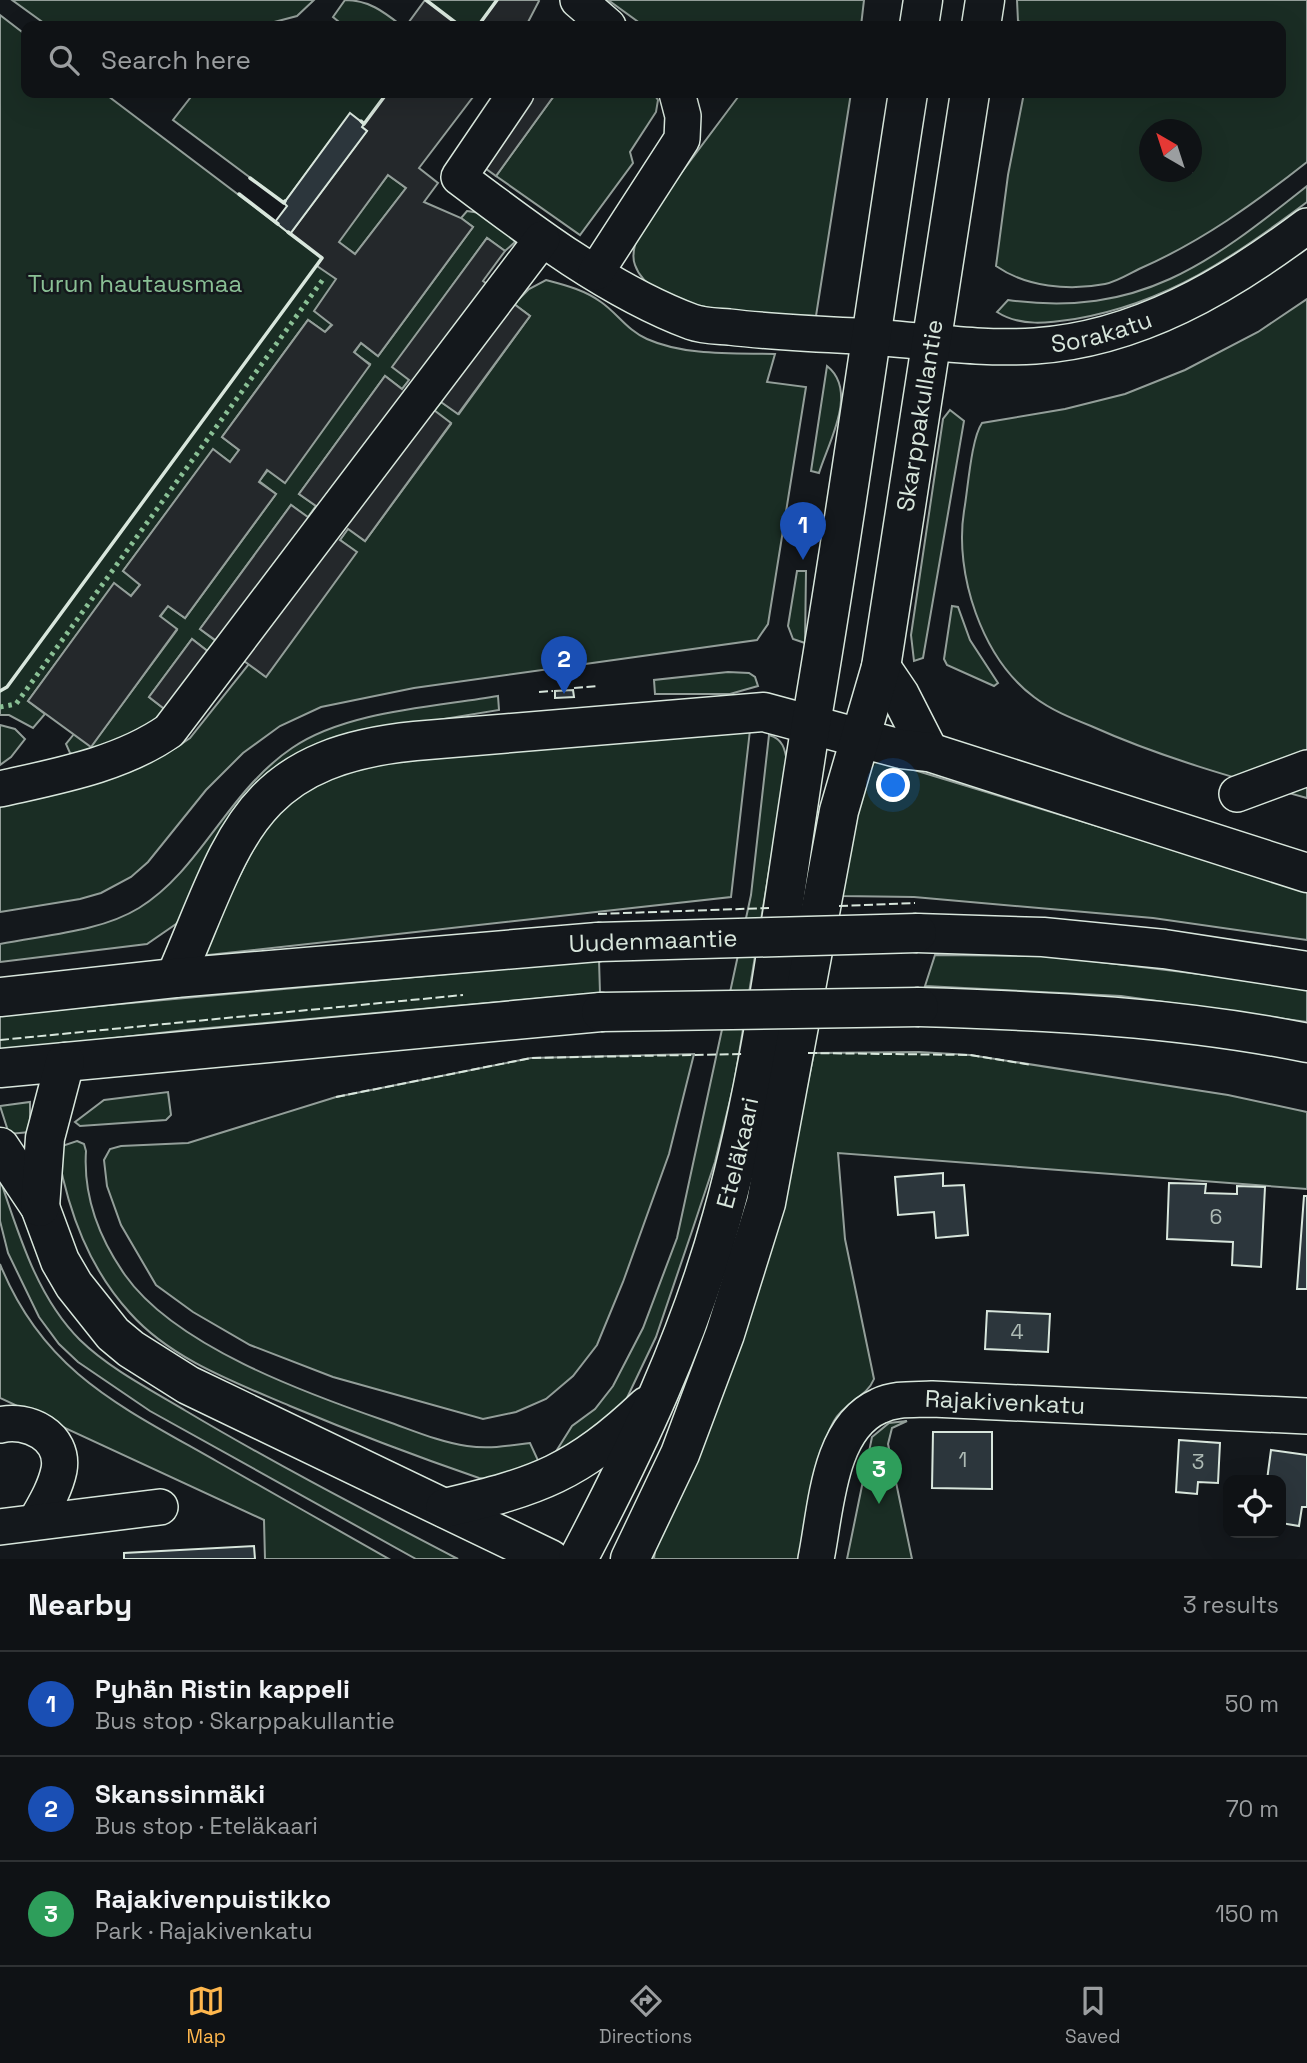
<!DOCTYPE html>
<meta charset="utf-8">
<style>
:root{--surface:#0f1215;--page:#181b1e;--text:#f1f3f6;--muted:#9b9ea0;--line:#2f3234;--accent:#ffb74d}
body{margin:0;font-family:"Space Grotesk",sans-serif;background:var(--page);color:var(--text)}
.controls{position:absolute;right:21px;bottom:21px;display:grid;overflow:hidden;border-radius:14px;box-shadow:0 7px 28px #0002}
.controls button{width:63px;height:63px;display:grid;place-items:center;padding:0;border:0;border-bottom:2px solid var(--line);background:var(--surface);color:var(--text);font:35px sans-serif}
.compass{position:absolute;left:1139px;top:119px;width:63px;height:63px;border-radius:50%;background:var(--surface);box-shadow:0 7px 28px #0002;rotate:321deg}
.you{position:absolute;left:894px;top:786px;width:24px;height:24px;margin:-18px;border:5px solid #fff;border-radius:50%;background:#1a73e8;box-shadow:0 0 0 10px #1a73e833}
.badge{display:grid;place-items:center;width:46px;height:46px;border-radius:50%;background:var(--accent);color:#fff;font-size:23px;font-weight:700}
.pin{position:absolute;translate:-50% -58px;filter:drop-shadow(0 2px 4px #0008)}
.pin::after{content:'';position:absolute;top:37px;width:24px;height:21px;background:inherit;clip-path:polygon(0 0,100% 0,50% 100%)}
.list{margin:0;padding:0;list-style:none}
h2{display:flex;justify-content:space-between;align-items:center;height:91px;margin:0;padding:0 28px;font-size:30px}
h2 small{font-size:23px;font-weight:400;color:var(--muted)}
.list li{display:grid;grid-template-columns:46px 1fr auto;gap:21px;align-items:center;box-sizing:border-box;height:105px;padding:0 28px;border-top:2px solid var(--line)}
.list b{display:block;font-size:26px;white-space:nowrap}
.list p{margin:0;font-size:23px;white-space:nowrap;color:var(--muted)}
.list em{font-size:23px;font-style:normal;color:var(--muted)}
.icon{flex:none;width:38px;height:38px;fill:none;stroke:currentColor;stroke-width:2;stroke-linecap:round;stroke-linejoin:round}
.map{position:relative;flex:none;width:1307px;height:1559px;overflow:hidden}
.search{position:absolute;background:var(--surface);box-shadow:0 7px 28px #0002;left:21px;right:21px;top:21px;height:77px;display:flex;align-items:center;gap:18px;box-sizing:border-box;padding:0 24px;border-radius:14px;color:var(--muted);font-size:26px}
.sheet{height:406px;background:var(--surface)}
nav{display:flex;justify-content:space-around;align-items:center;box-sizing:border-box;height:98px;border-top:2px solid var(--line);background:var(--surface);font-size:19px;color:var(--muted)}
nav a{display:grid;justify-items:center;gap:4px}
nav .on{color:var(--accent)}
.map>svg:first-child{display:block}
.green{fill:#1a2d24;stroke:#939e99;stroke-width:2;fill-rule:evenodd}
.parking{fill:#24282b;stroke:#939e99;stroke-width:2;fill-rule:evenodd}
.building{fill:#2c363c;stroke:#d8e6dc;stroke-width:2}
.lines{fill:none;stroke-linecap:round;stroke-linejoin:round}
.minor-casing{stroke:#d8e6dc;stroke-width:38}
.major-casing{stroke:#d8e6dc;stroke-width:41}
.minor{stroke:#14181c;stroke-width:35}
.major{stroke:#14181c;stroke-width:38}
.major-bridge-casing{stroke:#d8e6dc;stroke-width:41;stroke-linecap:butt}
.major-bridge{stroke:#14181c;stroke-width:38}
.hedge{stroke:#8ac095;stroke-width:5;stroke-dasharray:3.5 5;stroke-linecap:butt}
.fence{stroke:#d8e6dc;stroke-width:2;stroke-dasharray:9 3.5;stroke-linecap:butt}
.wall{stroke:#d8e6dc;stroke-width:3.5}
.labels{text-anchor:middle;stroke-width:5;stroke-linejoin:round;paint-order:stroke}
.number-label{font-size:21px;fill:#adbab4}
.park-label{font-size:24px;fill:#8ac095;stroke:#14181c}
.street-label{font-size:24px;fill:#d8e6dc;stroke:#14181c}
</style>
<div class="map">
<svg width="1307" height="1559" viewBox="0 0 1307 1559">
<rect width="100%" height="100%" fill="#14181c"/>
<g class="green">
<path d="M12,0H314L297,16L259,26H48Z"/>
<path d="M345,0C369,0 384,12 402,26H344L333,17Z"/>
<path d="M426,0H497L478,26H460Z"/>
<path d="M608,0H864L861,26H644Z"/>
<path d="M1017,0H1307V162C1255,203 1201,242 1139,269C1129,274 1116,282 1105,284C1069,291 1026,287 996,266L1008,175L1024,93H1281V26H1028L1018,21ZM1150,130H1192V172H1150Z"/>
<path d="M0,15L26,35V93H104L322,258L337,279L332,324L325,332L308,320L222,437L239,450L230,462L213,450L123,571L141,584L131,596L114,584L28,701L45,714L33,728L9,715H0Z"/>
<path d="M194,93H387L364,124L350,114L284,203L173,120Z"/>
<path d="M556,93H653L658,100L656,112L630,152L633,163L580,235L496,176Z"/>
<path d="M733,93H851L816,316C773,315 652,315 635,265C630,252 638,236 643,224L738,97Z"/>
<path d="M388,175L406,188L355,254L338,242Z"/>
<path d="M1307,186V202C1233,257 1168,303 1075,319C1049,323 1020,327 997,312L1008,300C1139,318 1209,264 1307,186Z"/>
<path d="M467,211L480,213L512,237L515,242L505,251L487,238L393,367L410,379L402,389L385,376L299,494L316,506L308,518L291,505L200,629L217,642L210,653L192,639L149,697L167,711L162,721L79,757L70,753L66,744L74,734L91,746L177,630L160,617L168,606L185,618L276,494L259,481L268,470L284,482L370,364L354,353L361,343L378,356L473,227L461,218Z"/>
<path d="M546,280C565,285 585,290 601,302C617,313 628,331 647,339C685,356 734,353 775,354L767,382L806,387L768,624L757,640L414,688L321,707L280,726L243,753L206,790L148,862L131,877L101,893L80,899L0,912V805L162,755L177,747L190,738L249,664L265,676L356,552L340,540L348,528L365,541L451,424L434,411L441,402L459,414L530,316L514,304L529,289Z"/>
<path d="M1307,299V798C1234,778 1160,757 1091,726C1071,718 1051,710 1034,697C982,658 954,574 964,511C968,489 971,439 982,423L1065,409L1125,394L1185,370L1258,332Z"/>
<path d="M827,366C859,391 828,443 819,473L811,471Z"/>
<path d="M950,410L964,421L923,658L914,661L911,635L943,419Z"/>
<path d="M797,571H806L805,643L793,639L788,626Z"/>
<path d="M952,606L958,607L970,640L998,683L994,686L947,665L944,659Z"/>
<path d="M728,672L749,673L755,677L758,686L730,694H655L654,680Z"/>
<path d="M498,696L499,710L353,734L176,924L147,944L0,962V944C44,935 100,932 139,908C201,870 227,792 292,748C346,711 434,707 498,696Z"/>
<path d="M0,725L15,729L25,739L11,757L0,765Z"/>
<path d="M750,730L731,897L199,956L262,832L291,800L351,766Z"/>
<path d="M769,735C783,739 785,749 787,762L734,1084L715,1162L691,1234L656,1337L626,1400L608,1423L555,1453L572,1426L595,1409L613,1386L643,1328L677,1238L751,895Z"/>
<path d="M878,759L1182,852L1307,886V940L1153,918L914,897L842,896L864,771Z"/>
<path d="M935,955L1050,956L1307,987V1022L1121,996L925,986Z"/>
<path d="M599,960L600,993L186,1030L0,1051V1015Z"/>
<path d="M919,1052L970,1055L1228,1095L1307,1112V1189L838,1153L845,1239L874,1379C867,1397 845,1402 834,1421C816,1453 811,1521 805,1559H654L656,1543L788,1177L814,1053Z"/>
<path d="M694,1054L669,1154L623,1282L597,1345L573,1376L546,1399L516,1412L483,1419L333,1377L250,1345L193,1312L156,1285L121,1225L107,1186L104,1160L110,1149L121,1146L188,1143L336,1097L531,1058Z"/>
<path d="M168,1092L171,1115L166,1120L80,1126L75,1122L104,1100Z"/>
<path d="M30,1102V1132L9,1134L0,1106Z"/>
<path d="M77,1141L84,1144L86,1151C83,1197 99,1238 125,1275C175,1346 305,1393 386,1421C412,1430 439,1442 467,1446C489,1449 508,1446 530,1443L542,1469L493,1480L479,1478C415,1456 352,1432 290,1406C234,1382 171,1359 130,1313C89,1268 69,1213 58,1155L62,1146Z"/>
<path d="M0,1179C19,1235 37,1297 80,1340C110,1369 151,1390 186,1411C275,1464 366,1511 458,1559H416L150,1411L78,1362L59,1344L39,1317L8,1253L0,1221Z"/>
<path d="M0,1264C44,1373 122,1407 218,1462C275,1494 332,1527 389,1559H265L264,1520L0,1398Z"/>
<path d="M907,1421L892,1428L888,1444L912,1559H847L872,1437L889,1423Z"/>
</g>
<g class="parking">
<path d="M425,0H426L460,26H406Z"/>
<path d="M497,0H538L539,1L526,26H478Z"/>
<path d="M387,93H476L419,168L438,183L424,202L461,218L473,227L378,356L361,343L354,352L370,365L285,483L267,470L259,482L276,494L185,618L168,606L160,616L177,629L91,747L28,701L114,583L131,596L140,585L123,571L213,449L230,462L239,450L222,437L308,320L325,332L332,325L314,311L336,279L317,266L322,258L290,234L367,131L362,127ZM388,175L406,188L355,254L339,242Z"/>
<path d="M529,93H556L496,176L478,163Z"/>
<path d="M487,238L505,251L483,281L530,316L458,414L441,402L434,410L451,423L365,541L348,529L340,540L357,552L266,677L200,629L291,505L308,517L316,506L299,494L385,376L402,389L409,380L392,367Z"/>
<path d="M192,639L210,653L167,711L149,697Z"/>
</g>
<g class="building">
<path d="M350,113L364,124L362,127L367,131L290,234L275,222L287,206L284,203Z"/>
<path d="M573,690L574,697L555,698V691Z"/>
<path d="M943,1173V1186L964,1185L968,1235L936,1238L934,1212L898,1215L895,1177Z"/>
<path d="M1169,1183L1206,1184L1205,1193L1237,1194V1186L1265,1187L1261,1267L1232,1265L1233,1242L1167,1239Z"/>
<path d="M1304,1196H1307V1289H1297Z"/>
<path d="M987,1311L1050,1314L1048,1352L985,1349Z"/>
<path d="M933,1432H992V1489L932,1488Z"/>
<path d="M1179,1440L1220,1443L1218,1483L1198,1482L1197,1494L1176,1492Z"/>
<path d="M1271,1450L1307,1455V1507H1302L1299,1526L1281,1523L1284,1495L1281,1494V1480H1267Z"/>
<path d="M254,1546L255,1559H124V1553Z"/>
</g>
<g class="lines">
<defs>
<g id="minor">
<path d="M578,0L608,26"/>
<path id="s1" d="M516,93L459,177C529,230 609,291 692,322C703,326 717,326 729,327C771,332 813,334 856,336C915,339 976,350 1035,346C1138,339 1227,286 1307,226"/>
<path d="M596,272L682,139L683,116L677,93"/>
<path d="M0,789C57,776 120,765 169,731L542,239"/>
<path d="M1237,794L1307,768"/>
<path d="M0,1425C27,1418 65,1436 59,1470C55,1489 45,1505 36,1521"/>
<path d="M0,1527L160,1507"/>
<path id="s2" d="M816,1559C826,1511 828,1428 879,1406C895,1398 914,1400 932,1399L1307,1416"/>
</g>
<g id="major">
<path d="M919,26L923,0"/>
<path d="M981,26L985,0"/>
<path d="M881,667L900,695L929,752"/>
<path d="M917,933L1043,937L1164,949L1307,971"/>
<path d="M175,978C235,841 245,758 415,741L764,712L901,749L929,752L1307,873"/>
<path d="M0,997L175,978L598,942"/>
<path d="M919,1007C1049,1011 1179,1017 1307,1043"/>
<path d="M0,1068L601,1012"/>
<path d="M0,1147L40,1207L60,1261L74,1285L113,1334L131,1349L188,1385L550,1559"/>
<path d="M40,1207L45,1138L65,1062"/>
<path d="M445,1508C539,1486 576,1473 647,1406"/>
<path id="s3" d="M578,1559C636,1449 689,1337 722,1217C767,1057 784,888 811,724C847,514 875,303 908,93"/>
<path id="s4" d="M630,1559L680,1454L725,1334L766,1203L839,811L881,667L970,93"/>
</g>
</defs>
<use href="#minor" class="minor-casing"/>
<use href="#major" class="major-casing"/>
<use href="#minor" class="minor"/>
<use href="#major" class="major"/>
<defs>
<g id="major-bridge">
<path d="M598,942L917,933"/>
<path d="M601,1012L919,1007"/>
</g>
</defs>
<use href="#major-bridge" class="major-bridge-casing"/>
<use href="#major-bridge" class="major-bridge"/>
<path class="hedge" d="M0,707L16,704L324,278"/>
<g class="fence">
<path d="M574,688L597,686"/>
<path d="M539,692L553,691"/>
<path d="M839,906L915,903"/>
<path d="M598,914L769,908"/>
<path d="M0,1040L463,995"/>
<path d="M808,1053L970,1055L1032,1065"/>
<path d="M336,1097L531,1058L742,1054"/>
</g>
<g class="wall">
<path d="M426,0L460,26"/>
<path d="M478,26L497,0"/>
<path d="M361,121L364,124L387,93"/>
<path d="M250,178L284,203L285,201"/>
<path d="M239,194L278,224"/>
<path d="M0,691L7,687L322,258L288,232"/>
</g>
</g>
<g class="labels">
<g class="number-label">
<text x="1216" y="1224">6</text>
<text x="1017" y="1339">4</text>
<text x="963" y="1467">1</text>
<text x="1198" y="1469">3</text>
</g>
<g class="park-label">
<text x="135" y="292">Turun hautausmaa</text>
</g>
<g class="street-label">
<text dy="8" stroke="none"><textPath href="#s1" startOffset="789">Sorakatu</textPath></text>
<text dy="8" stroke="none"><textPath href="#s4" startOffset="1185">Skarppakullantie</textPath></text>
<text transform="translate(653 941) rotate(-2)" y="8">Uudenmaantie</text>
<text dy="8" stroke="none"><textPath href="#s3" startOffset="438">Eteläkaari</textPath></text>
<text dy="8" stroke="none"><textPath href="#s2" startOffset="299">Rajakivenkatu</textPath></text>
</g>
</g>
</svg>
<div class="controls">
<button><svg class="icon" aria-label="locate" viewBox="0 0 24 24"><circle cx="12" cy="12" r="6"/><path d="M12 2v4M12 18v4M2 12h4M18 12h4"/></svg></button>
</div>
<svg class="compass" viewBox="-18 -18 36 36"><path d="M0-13l5 13h-10z" fill="#e53935"/><path d="M0 13l5-13h-10z" fill="#9b9ea0"/></svg>
<div class="you"></div>
<div class="pin badge" style="left:803px;top:560px;background:#1a4fb4">1</div>
<div class="pin badge" style="left:564px;top:694px;background:#1a4fb4">2</div>
<div class="pin badge" style="left:879px;top:1504px;background:#2e9e5b">3</div>
<div class="search"><svg class="icon" aria-label="search" viewBox="0 0 24 24"><circle cx="10" cy="10" r="6"/><path d="M15 15l6 6"/></svg>Search here</div>
</div>
<section class="sheet">
<h2>Nearby<small>3 results</small></h2>
<ul class="list">
<li><span class="badge" style="background:#1a4fb4">1</span><div><b>Pyhän Ristin kappeli</b><p>Bus stop · Skarppakullantie</p></div><em>50 m</em></li>
<li><span class="badge" style="background:#1a4fb4">2</span><div><b>Skanssinmäki</b><p>Bus stop · Eteläkaari</p></div><em>70 m</em></li>
<li><span class="badge" style="background:#2e9e5b">3</span><div><b>Rajakivenpuistikko</b><p>Park · Rajakivenkatu</p></div><em>150 m</em></li>
</ul>
</section>
<nav>
<a class="on"><svg class="icon" aria-label="map" viewBox="0 0 24 24"><path d="M3 6l6-2 6 2 6-2v14l-6 2-6-2-6 2zM9 4v14M15 6v14"/></svg>Map</a>
<a><svg class="icon" aria-label="directions" viewBox="0 0 24 24"><path d="M12 3l9 9-9 9-9-9zM9 14v-3h6M13 9l2 2-2 2"/></svg>Directions</a>
<a><svg class="icon" aria-label="saved" viewBox="0 0 24 24"><path d="M7 4h10v16l-5-4-5 4z"/></svg>Saved</a>
</nav>
